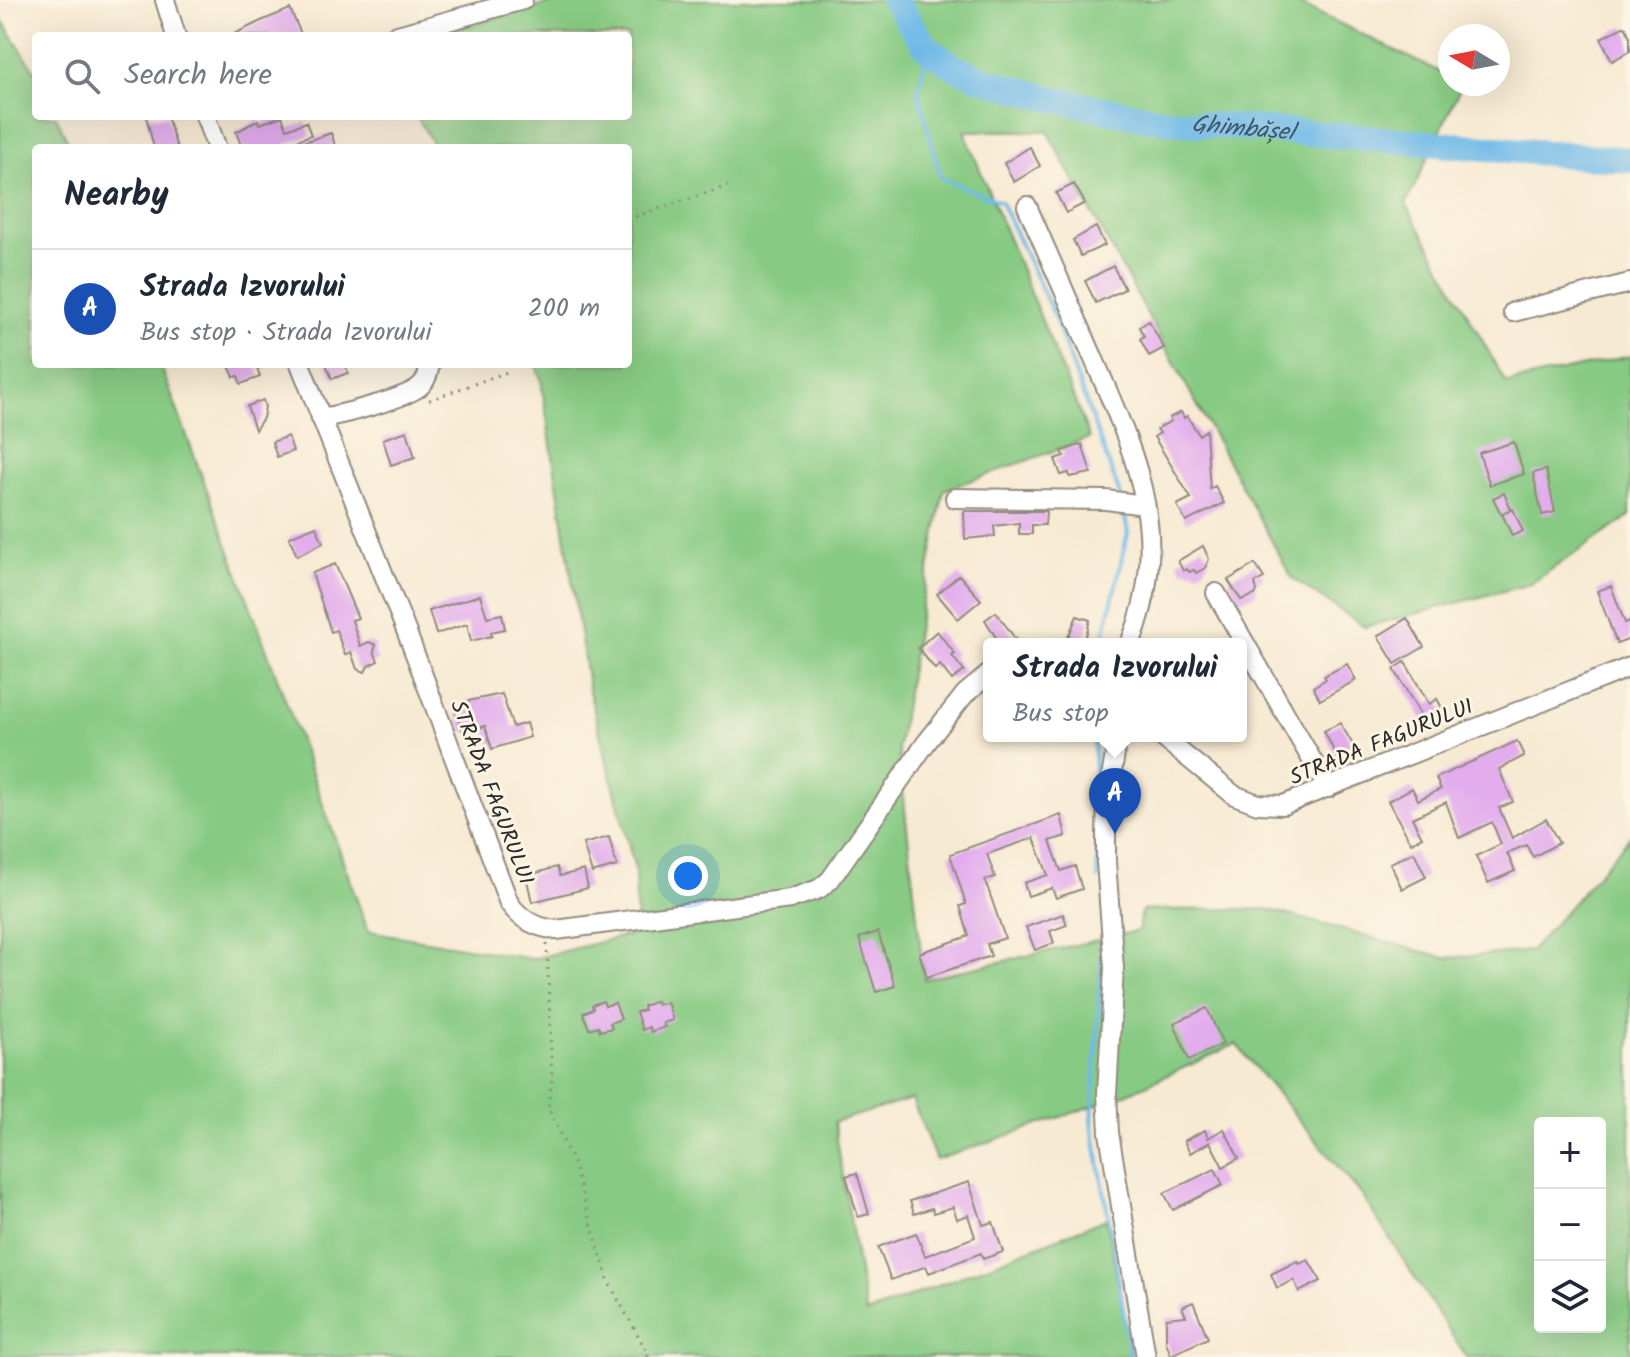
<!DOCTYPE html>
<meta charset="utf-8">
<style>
:root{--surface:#fff;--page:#f2f2f3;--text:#1f2937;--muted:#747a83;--line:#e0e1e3;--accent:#2563eb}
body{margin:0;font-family:Kalam,sans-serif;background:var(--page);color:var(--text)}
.controls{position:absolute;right:24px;bottom:24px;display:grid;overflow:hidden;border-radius:8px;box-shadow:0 8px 32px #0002}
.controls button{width:72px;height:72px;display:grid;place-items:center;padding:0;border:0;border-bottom:2px solid var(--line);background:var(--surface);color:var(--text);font:40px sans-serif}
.compass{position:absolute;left:1438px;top:24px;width:72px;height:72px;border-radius:50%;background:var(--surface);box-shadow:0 8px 32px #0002;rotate:280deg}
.you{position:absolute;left:688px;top:876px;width:28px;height:28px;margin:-20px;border:6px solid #fff;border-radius:50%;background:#1a73e8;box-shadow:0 0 0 12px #1a73e833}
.badge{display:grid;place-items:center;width:52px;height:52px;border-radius:50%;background:var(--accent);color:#fff;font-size:26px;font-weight:700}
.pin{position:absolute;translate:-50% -66px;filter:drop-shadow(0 2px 4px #0008)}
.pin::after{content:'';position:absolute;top:42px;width:28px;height:24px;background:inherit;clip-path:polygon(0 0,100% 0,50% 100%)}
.popup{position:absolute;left:983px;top:638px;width:264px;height:104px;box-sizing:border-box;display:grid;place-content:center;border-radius:8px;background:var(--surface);filter:drop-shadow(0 2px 6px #0005);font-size:26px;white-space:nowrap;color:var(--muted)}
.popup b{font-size:30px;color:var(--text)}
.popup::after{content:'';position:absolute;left:50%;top:100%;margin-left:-16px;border:16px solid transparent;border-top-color:var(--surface)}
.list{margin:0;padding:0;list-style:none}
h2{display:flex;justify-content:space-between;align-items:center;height:104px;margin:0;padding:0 32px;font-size:34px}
h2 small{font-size:26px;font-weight:400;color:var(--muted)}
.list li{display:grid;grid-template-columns:52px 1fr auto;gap:24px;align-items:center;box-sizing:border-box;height:120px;padding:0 32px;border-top:2px solid var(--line)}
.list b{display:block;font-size:30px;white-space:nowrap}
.list p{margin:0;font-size:26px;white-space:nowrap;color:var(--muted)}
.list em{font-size:26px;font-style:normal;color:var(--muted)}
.icon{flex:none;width:44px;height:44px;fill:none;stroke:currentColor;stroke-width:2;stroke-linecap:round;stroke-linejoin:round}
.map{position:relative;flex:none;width:1630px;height:1357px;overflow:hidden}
.search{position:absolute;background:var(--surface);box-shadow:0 8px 32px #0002;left:32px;top:32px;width:600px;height:88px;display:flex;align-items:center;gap:20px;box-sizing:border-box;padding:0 28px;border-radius:8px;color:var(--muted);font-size:30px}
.panel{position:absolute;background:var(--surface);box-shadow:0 8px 32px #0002;left:32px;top:144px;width:600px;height:224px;border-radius:8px}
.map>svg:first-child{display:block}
.green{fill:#87ca83;stroke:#597a57;stroke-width:2;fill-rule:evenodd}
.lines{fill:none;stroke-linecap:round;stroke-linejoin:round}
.stream{stroke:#6fbae8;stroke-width:4}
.river{stroke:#6fbae8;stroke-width:26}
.building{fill:#e2aced}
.minor-casing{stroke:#918a7f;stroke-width:22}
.path{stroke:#918a7f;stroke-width:3;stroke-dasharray:2 6;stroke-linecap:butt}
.minor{stroke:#fff;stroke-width:18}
.labels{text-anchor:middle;stroke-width:6;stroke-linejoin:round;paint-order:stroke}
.street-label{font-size:22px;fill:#2b2b2b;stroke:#fcf5e5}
.water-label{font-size:24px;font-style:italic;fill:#3f5664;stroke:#fcf5e5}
</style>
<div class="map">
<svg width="1630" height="1357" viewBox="0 0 1630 1357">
<rect width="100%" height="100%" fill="#fcf5e5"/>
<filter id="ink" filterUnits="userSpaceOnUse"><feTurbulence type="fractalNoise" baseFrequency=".0125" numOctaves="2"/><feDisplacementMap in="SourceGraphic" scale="16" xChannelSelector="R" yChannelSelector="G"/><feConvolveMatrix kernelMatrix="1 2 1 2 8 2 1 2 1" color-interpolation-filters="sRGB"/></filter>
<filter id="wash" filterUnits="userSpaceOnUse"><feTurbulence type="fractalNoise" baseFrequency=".006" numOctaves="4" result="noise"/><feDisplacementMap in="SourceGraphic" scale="32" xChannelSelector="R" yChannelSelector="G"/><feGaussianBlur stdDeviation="1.8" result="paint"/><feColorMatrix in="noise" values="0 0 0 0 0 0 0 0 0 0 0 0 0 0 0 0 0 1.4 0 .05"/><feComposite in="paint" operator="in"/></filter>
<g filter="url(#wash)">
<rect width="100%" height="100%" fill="#f7ead3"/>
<path class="green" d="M563,0H1291L1450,77V84H1462L1406,204L1506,383L1630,356V516L1530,584L1365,627L1292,578L1047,131H964L1090,438L944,490L918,625L898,747L924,979L1138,931L1142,910L1267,909L1446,958L1531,951L1630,837V1357H1466L1361,1194L1236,1044L1119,1097L936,1160L912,1099L834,1122L866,1314L1106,1219L1132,1357H0V17L36,73V116H56L71,148H36V364H160L298,734L368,931L532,959L637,933L635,869L589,691L541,379L535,364H628V148H435L417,116H628V36H428ZM1540,1123H1600V1327H1540Z"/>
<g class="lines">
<g class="stream">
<path d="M928,49L918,91L941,178L1001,202L1053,313L1121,497"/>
<path d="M1102,644L1128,533L1123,506"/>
<path d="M1094,736L1098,878"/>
<path d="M1103,935L1092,1123L1115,1254L1130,1357"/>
</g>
<path class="river" id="s1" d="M894,0L928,49L956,68L988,81L1048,98L1163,121L1630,160"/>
</g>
<g id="blocks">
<g class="building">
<path d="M290,9L302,36H230L261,21Z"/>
<path d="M1625,26L1630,37V51L1612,61L1601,38Z"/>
<path d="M146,116H167L177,148H154Z"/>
<path d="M282,116L287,129L306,122L311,135L277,148H242L236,132L258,120L260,124Z"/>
<path d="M331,133L336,148H292V146Z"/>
<path d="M1030,147L1040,166L1014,182L1004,163Z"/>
<path d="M1074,184L1085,203L1066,213L1056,193Z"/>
<path d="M1096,227L1105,245L1081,256L1073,240Z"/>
<path d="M1113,266L1125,289L1096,303L1085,281Z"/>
<path d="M1149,321L1164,348L1149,356L1140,339L1144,336L1139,327Z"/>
<path d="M228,364H266L267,365L257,369L260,377L241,384L238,376L234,377Z"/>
<path d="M326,364H345L348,373L332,379Z"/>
<path d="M263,400L265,407L263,418L255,430L247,406Z"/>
<path d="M1181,412L1184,418L1187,416L1199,435L1206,430L1210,489L1215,486L1224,503L1186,522L1177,505L1191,498L1154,437L1160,433L1157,429L1171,421L1169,418Z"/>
<path d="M407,431L415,457L391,465L383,439Z"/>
<path d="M288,436L293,451L277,457L272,442Z"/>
<path d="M1514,442L1524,474L1490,485L1479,453Z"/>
<path d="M1082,444L1091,473L1070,477L1069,473L1061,475L1055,459L1064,456L1062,451Z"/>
<path d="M1546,470L1555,512L1542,515L1533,473Z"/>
<path d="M1504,493L1511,509L1501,514L1493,498Z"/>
<path d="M1513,509L1523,531L1512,536L1502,514Z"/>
<path d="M964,511H1046L1045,525H1032V534H1019V523L994,526L995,536L965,539Z"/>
<path d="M316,526L323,543L297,556L289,537Z"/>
<path d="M1203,546L1209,559L1205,568L1196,573L1194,570L1189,572L1187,569L1183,571L1178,561Z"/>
<path d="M335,564L358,618L352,620L360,646L369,642L376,645L374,651L378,661L368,666L365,672L357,669L351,652L345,655L336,630L331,632L312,573Z"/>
<path d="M1255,564L1264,578L1255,583L1257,591L1255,595L1241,600L1228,580Z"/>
<path d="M959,575L981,600L958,619L937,594Z"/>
<path d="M1611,586L1625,623L1630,621V639L1617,644L1597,591Z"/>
<path d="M480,595L487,617L502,614L505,629L491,632L492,636L471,641L467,624L436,634L429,611Z"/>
<path d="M996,612L1019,644H1000L985,620Z"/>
<path d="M1077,616L1090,620L1084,644H1065Z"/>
<path d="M1407,618L1424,647L1395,664L1378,636Z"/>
<path d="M937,631L955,654L952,656L964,671L952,680L940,665L935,669L918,648Z"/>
<path d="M1405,662L1429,704L1437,699L1446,715L1427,726L1394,669Z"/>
<path d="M1347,664L1356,680L1320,700L1313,687L1326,679L1324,676Z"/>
<path d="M502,694L513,727L526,723L530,737L492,749L485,726L463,732L454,707L464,705L463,702Z"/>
<path d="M1340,723L1358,753L1340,763L1324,731Z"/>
<path d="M1517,741L1524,756L1499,769L1513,802L1499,808L1512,838L1546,819L1559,843L1533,857L1526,845L1507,853L1515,871L1488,883L1476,856L1501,844L1492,822L1459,838L1446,802L1412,818L1422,837L1411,843L1388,801L1412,788L1418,800L1441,789L1436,778Z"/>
<path d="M1061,815L1066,836L1050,841L1061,871L1075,866L1082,889L1056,898L1052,888L1028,896L1024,883L1048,875L1034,838L987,854L995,877L985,880L1005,938L987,944L991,956L927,977L919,953L969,936L960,906L966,904L950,854Z"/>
<path d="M609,837L617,866L592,873L583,844Z"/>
<path d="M1414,852L1426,877L1402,889L1390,863Z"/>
<path d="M557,867L560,876L584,870L588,888L532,902L526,876Z"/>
<path d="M1063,914L1067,925L1050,931L1054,943L1035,950L1026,927Z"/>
<path d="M878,932L895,986L876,992L859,938Z"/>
<path d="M603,1001L605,1006L615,1003L621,1019L610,1023L612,1028L600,1031L598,1026L589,1029L583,1013L593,1009L592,1005Z"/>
<path d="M656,1001L657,1005L667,1002L673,1020L663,1023L665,1027L651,1032L649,1027L642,1030L636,1012L644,1010L643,1006Z"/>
<path d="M1207,1008L1223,1044L1189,1060L1174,1023Z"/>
<path d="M1224,1129L1239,1158L1223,1167L1210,1142L1190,1153L1184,1141L1205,1130L1208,1138Z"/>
<path d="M1215,1169L1223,1185L1173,1210L1164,1193Z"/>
<path d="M857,1173L869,1214L858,1217L846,1176Z"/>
<path d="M969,1182L983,1225L993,1222L1003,1252L983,1259L981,1253L929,1273L926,1266L891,1280L878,1247L916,1233L925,1256L975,1237L968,1215L957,1219L953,1207L934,1213L932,1208L914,1214L910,1201Z"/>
<path d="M1308,1260L1321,1281L1299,1292L1294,1280L1277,1288L1271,1274L1298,1261L1299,1264Z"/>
<path d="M1193,1302L1208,1338L1171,1355L1166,1342V1318L1186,1316L1182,1307Z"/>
</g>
</g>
</g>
<g filter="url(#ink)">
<use href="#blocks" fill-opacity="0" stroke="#918a7f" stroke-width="2"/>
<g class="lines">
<defs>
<g id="minor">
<path d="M165,0L176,36"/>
<path d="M394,36L523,0"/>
<path d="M205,116L217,148"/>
<path d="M1027,206C1049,257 1071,307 1093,357C1136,457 1174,536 1130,644"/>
<path d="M1513,312L1630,283"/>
<path d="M300,364L407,633L509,903C521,920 535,927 556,930L790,899L819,889L830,880L926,743L965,694L989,674"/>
<path d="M321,418C341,415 404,399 419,387C427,381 428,373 430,364"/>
<path d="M955,498L1106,500L1145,505"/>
<path d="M1216,593L1328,788"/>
<path d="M1118,736L1107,802L1106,834V862L1114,968L1107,1094L1109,1133L1146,1357"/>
<path d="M1161,736L1234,795L1258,804L1283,805L1630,667"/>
</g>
</defs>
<use href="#minor" class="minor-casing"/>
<g class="path">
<path d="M628,219L728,186"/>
<path d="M429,400L507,372"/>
<path d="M547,944L552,1078L548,1107L573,1163L609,1283L646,1350L648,1357"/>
</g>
<use href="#minor" class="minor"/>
</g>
</g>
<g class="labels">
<g class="street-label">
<text transform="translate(1381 741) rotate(-22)" y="8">STRADA FAGURULUI</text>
<text transform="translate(493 792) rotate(69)" y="8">STRADA FAGURULUI</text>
</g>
<g class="water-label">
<text dy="8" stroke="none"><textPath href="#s1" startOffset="388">Ghimbășel</textPath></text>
</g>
</g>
</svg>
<div class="controls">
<button>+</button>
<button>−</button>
<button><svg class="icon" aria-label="layers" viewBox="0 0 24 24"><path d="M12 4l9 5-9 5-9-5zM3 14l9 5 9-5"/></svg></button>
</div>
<svg class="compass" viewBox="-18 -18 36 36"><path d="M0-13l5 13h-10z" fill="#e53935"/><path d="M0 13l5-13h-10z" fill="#747a83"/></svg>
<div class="you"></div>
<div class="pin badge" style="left:1115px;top:834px;background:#1a4fb4">A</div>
<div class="popup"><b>Strada Izvorului</b>Bus stop</div>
<div class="search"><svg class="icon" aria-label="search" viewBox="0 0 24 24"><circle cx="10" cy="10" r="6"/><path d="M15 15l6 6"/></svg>Search here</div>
<section class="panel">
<h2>Nearby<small></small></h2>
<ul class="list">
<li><span class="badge" style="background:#1a4fb4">A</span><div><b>Strada Izvorului</b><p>Bus stop · Strada Izvorului</p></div><em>200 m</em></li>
</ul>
</section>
</div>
